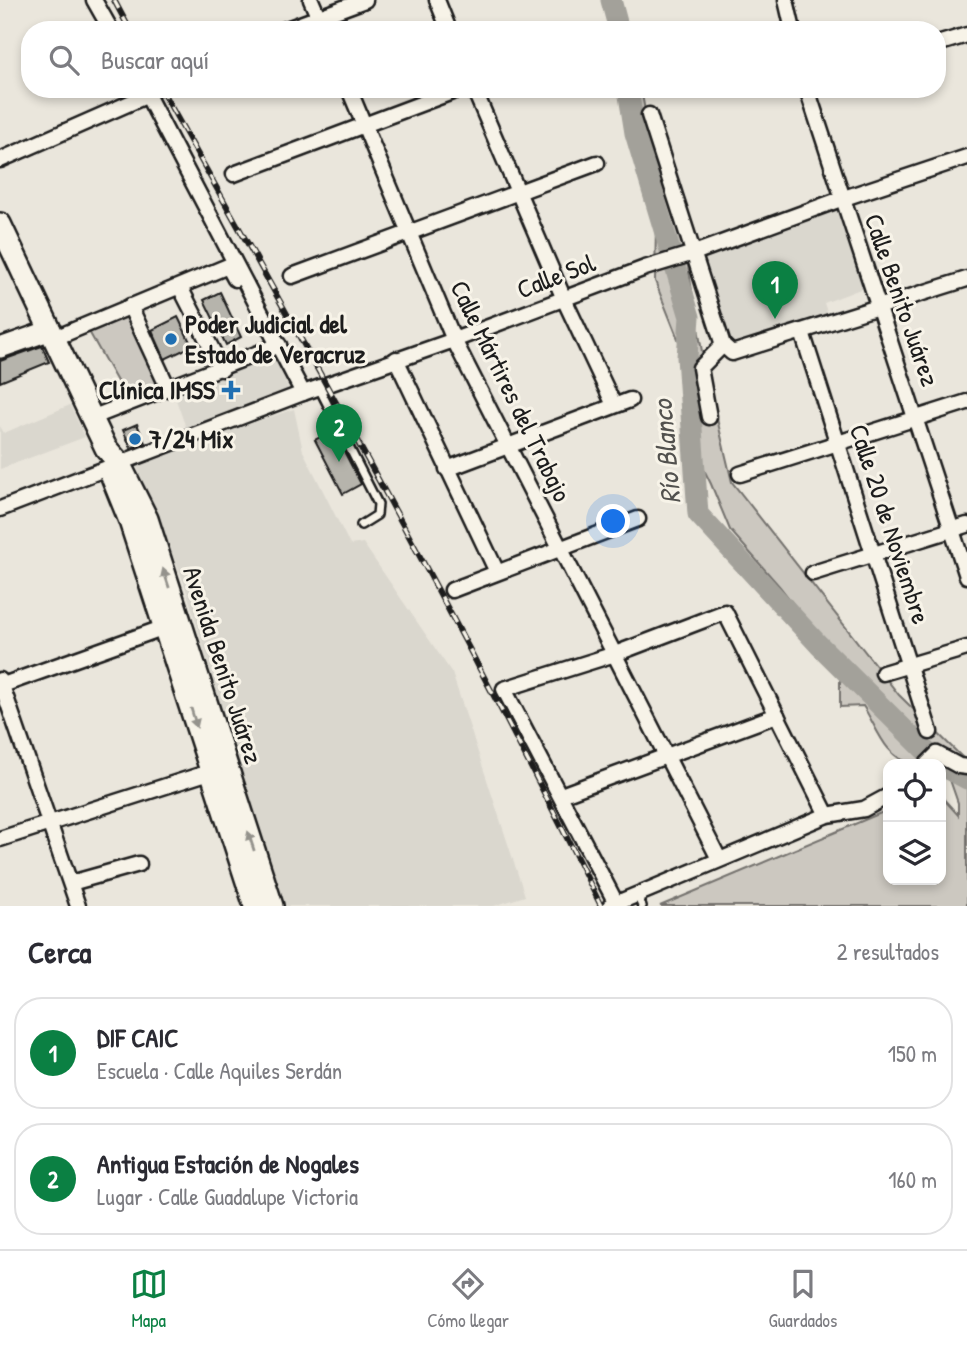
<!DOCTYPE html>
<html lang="es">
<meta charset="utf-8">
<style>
:root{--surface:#fff;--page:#f7f7f7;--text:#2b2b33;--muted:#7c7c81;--line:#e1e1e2;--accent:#0b8043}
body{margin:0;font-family:"Patrick Hand",sans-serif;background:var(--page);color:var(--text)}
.controls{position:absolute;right:21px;bottom:21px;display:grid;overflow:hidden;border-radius:14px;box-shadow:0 4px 10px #0003}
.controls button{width:63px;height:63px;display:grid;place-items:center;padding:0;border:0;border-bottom:2px solid var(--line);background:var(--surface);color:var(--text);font:35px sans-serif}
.you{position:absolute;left:614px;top:522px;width:24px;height:24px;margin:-18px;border:5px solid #fff;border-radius:50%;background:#1a73e8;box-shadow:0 0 0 10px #1a73e833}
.badge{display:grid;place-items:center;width:46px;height:46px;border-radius:50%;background:var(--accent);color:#fff;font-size:23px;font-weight:700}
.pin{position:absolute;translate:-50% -58px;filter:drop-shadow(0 2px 4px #0008)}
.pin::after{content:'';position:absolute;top:37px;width:24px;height:21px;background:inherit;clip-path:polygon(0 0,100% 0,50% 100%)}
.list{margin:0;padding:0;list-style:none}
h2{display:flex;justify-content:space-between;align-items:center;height:91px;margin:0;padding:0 28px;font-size:30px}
h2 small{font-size:23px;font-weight:400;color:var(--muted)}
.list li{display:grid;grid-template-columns:46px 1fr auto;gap:21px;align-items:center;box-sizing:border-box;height:112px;margin:0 14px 14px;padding:0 14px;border:2px solid var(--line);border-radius:28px}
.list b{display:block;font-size:26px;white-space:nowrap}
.list p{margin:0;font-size:23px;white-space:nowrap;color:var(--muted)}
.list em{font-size:23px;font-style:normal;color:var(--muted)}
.icon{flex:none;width:38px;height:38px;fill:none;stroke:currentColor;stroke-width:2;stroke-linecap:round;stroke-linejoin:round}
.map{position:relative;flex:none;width:967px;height:906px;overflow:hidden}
.search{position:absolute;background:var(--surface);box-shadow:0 4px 10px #0003;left:21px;right:21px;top:21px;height:77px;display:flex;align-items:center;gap:18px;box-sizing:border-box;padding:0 24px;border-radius:28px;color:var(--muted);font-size:26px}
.sheet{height:343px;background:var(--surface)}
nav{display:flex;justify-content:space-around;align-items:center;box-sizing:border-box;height:98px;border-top:2px solid var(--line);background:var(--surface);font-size:19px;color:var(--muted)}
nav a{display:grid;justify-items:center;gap:4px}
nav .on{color:var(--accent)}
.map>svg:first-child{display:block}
.built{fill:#dad7ce}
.green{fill:#ccc8c0;stroke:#74726e;stroke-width:2}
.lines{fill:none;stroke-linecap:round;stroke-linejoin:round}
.river{stroke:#a3a19a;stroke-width:21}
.building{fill:#b6b4ac;stroke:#1c1c1c;stroke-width:2}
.lane-casing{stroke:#1c1c1c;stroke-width:12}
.street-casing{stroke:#1c1c1c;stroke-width:19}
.secondary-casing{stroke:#1c1c1c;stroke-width:24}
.primary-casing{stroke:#1c1c1c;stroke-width:26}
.lane{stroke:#f7f3e8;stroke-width:7}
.street{stroke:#f7f3e8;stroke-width:14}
.secondary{stroke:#f7f3e8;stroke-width:19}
.primary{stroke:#f7f3e8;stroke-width:21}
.rail-casing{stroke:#1c1c1c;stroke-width:6}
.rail{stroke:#f7f3e8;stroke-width:3.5;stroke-dasharray:10;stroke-linecap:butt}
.oneway{fill:#94928c}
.poi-dot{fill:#1f6fb2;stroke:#f7f3e8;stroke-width:2.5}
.labels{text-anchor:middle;stroke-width:6;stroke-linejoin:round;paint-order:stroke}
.street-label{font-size:26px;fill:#1c1c1c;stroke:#f7f3e8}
.poi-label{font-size:26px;font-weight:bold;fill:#1c1c1c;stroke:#f7f3e8;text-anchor:start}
.water-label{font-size:28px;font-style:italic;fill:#52514e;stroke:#f7f3e8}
</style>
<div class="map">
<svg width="967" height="906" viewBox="0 0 967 906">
<rect width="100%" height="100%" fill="#eae6dc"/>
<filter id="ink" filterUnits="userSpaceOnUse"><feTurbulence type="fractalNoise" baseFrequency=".0143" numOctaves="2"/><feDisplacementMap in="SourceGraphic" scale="14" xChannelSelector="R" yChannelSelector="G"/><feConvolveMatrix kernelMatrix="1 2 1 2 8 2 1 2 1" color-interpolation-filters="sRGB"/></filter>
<g filter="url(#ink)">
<g class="built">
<path d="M836,207L863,288L824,303L828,315L730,347L701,257Z"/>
<path d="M273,352L289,390L186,428L173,391Z"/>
<path d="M70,405L85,437L0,469V426L4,433Z"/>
<path d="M294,409L303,451L350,545L363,543L452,673L525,896L494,906H281L184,583L135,462Z"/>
</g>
<g class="green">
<path d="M620,89H641L646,116L688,266L704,364L732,482L899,695L967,762V906H660L888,810V880H941V796L958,815V803L950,780L941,776V764C932,764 921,766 912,764C884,757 877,727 863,706L840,707V664L780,587L730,530L711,484L694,449L686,359L655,281L656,223Z"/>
<path d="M126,311L164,386L128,401L87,328Z"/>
</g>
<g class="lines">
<g class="river">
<path d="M611,0L619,30"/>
<path d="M628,89L635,133L690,317L687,357L698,514L819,645L939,764"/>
<path d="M941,765L967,779"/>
</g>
</g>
<g class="building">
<path d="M220,292L241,337L226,345L204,300Z"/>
<path d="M178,317L192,346L165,359L152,330Z"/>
<path d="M42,346L49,362L0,382V361Z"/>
<path d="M137,424L145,443L131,448L123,430Z"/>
<path d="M333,430L361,484L343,494L315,440Z"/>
</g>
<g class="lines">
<defs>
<g id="lane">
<path d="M319,388L378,504L377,515L361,525"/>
<path d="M637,895L642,906"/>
</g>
<g id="street">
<path d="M94,0L111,30"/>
<path d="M311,0L324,30"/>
<path d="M437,0L449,30"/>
<path d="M786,0L793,30"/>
<path d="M284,30L365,0"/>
<path d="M937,44L967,35"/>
<path d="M144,89L303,393"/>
<path d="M349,89L454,340L719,859"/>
<path d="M474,89L564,299L614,405"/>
<path d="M807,89L967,576"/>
<path d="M649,115L723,345L732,353L967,279"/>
<path d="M0,160L148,95L154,89"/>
<path d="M234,174L460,89"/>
<path d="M292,276L597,163"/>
<path d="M180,287L222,369"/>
<path d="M130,306L168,388"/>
<path d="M802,332L930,732"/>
<path d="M55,338L228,266L235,279"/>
<path d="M396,359L497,572"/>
<path d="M709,417L700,368L723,345"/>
<path d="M91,418L279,345"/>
<path d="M447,469L630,400"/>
<path d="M740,474L967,402"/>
<path d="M0,509L303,393L454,340L645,268L694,253L841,199L967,157"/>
<path d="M813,573L967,525"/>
<path d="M452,590L638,519"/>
<path d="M883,673L967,648"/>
<path d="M0,680L78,906"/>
<path d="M0,686L165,627"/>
<path d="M927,764L937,754L959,766L967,767"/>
<path d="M561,795L777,715"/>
<path d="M0,839L219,769"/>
<path d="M71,883L139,864"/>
<path d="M616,903L504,689L615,654L725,612L827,815"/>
<path d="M610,906L827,815L864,809L888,796"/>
</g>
<path id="secondary" d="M0,348L51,330"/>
<g id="primary">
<path d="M0,224L106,448L119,463L147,519L272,906"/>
<path d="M111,474L130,521L255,906"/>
</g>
</defs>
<use href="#lane" class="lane-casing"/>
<use href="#street" class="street-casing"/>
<use href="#secondary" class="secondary-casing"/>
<use href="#primary" class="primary-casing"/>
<use href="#lane" class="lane"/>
<use href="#street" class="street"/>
<use href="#secondary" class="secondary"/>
<use href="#primary" class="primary"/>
<defs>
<g id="rail">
<path d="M114,0L130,30"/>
<path d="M161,89C313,359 464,629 601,906"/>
</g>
</defs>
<use href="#rail" class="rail-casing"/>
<use href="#rail" class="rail"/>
</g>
<defs><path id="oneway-solid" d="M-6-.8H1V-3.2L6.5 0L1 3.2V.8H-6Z" transform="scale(1.75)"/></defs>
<g class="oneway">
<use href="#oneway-solid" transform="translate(166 578) rotate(-108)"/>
<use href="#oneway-solid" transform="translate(194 718) rotate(73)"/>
<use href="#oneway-solid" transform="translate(251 841) rotate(-108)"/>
</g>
</g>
<g class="poi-dot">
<circle cx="171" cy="339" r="7"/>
<path d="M227.5 379.5h7v7h7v7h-7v7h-7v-7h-7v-7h7z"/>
<circle cx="135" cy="439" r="7"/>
</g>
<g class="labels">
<g class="street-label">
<text transform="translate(556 276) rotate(-21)" y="9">Calle Sol</text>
<text transform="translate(902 300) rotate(71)" y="9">Calle Benito Juárez</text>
<text transform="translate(511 391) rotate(64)" y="9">Calle Mártires del Trabajo</text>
<text transform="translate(890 524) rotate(72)" y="9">Calle 20 de Noviembre</text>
<text transform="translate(223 665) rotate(72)" y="9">Avenida Benito Juárez</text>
</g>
<g class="poi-label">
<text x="185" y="333">Poder Judicial del<tspan x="185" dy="30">Estado de Veracruz</tspan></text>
<text x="215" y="399" text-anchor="end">Clínica IMSS</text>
<text x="149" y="448">7/24 Mix</text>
</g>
<g class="water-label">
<text transform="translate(666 452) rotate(-95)" y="10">Río Blanco</text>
</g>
</g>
</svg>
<div class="controls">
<button><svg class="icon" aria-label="locate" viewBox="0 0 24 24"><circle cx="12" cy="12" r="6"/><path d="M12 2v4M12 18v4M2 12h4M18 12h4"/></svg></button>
<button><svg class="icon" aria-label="layers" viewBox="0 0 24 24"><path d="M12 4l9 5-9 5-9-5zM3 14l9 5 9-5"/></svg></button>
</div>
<div class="you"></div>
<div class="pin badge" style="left:775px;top:319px">1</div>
<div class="pin badge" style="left:339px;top:462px">2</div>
<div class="search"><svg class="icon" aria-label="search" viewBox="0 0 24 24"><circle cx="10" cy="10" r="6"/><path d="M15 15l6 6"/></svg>Buscar aquí</div>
</div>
<section class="sheet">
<h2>Cerca<small>2 resultados</small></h2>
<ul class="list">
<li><span class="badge">1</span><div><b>DIF CAIC</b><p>Escuela · Calle Aquiles Serdán</p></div><em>150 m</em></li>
<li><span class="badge">2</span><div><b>Antigua Estación de Nogales</b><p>Lugar · Calle Guadalupe Victoria</p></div><em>160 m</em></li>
</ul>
</section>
<nav>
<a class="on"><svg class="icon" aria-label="map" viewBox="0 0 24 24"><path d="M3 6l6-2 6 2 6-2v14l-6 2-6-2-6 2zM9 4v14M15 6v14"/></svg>Mapa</a>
<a><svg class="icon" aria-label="directions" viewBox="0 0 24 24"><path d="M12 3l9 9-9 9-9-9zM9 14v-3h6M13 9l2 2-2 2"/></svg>Cómo llegar</a>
<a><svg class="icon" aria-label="saved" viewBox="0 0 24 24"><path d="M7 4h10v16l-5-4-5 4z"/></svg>Guardados</a>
</nav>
